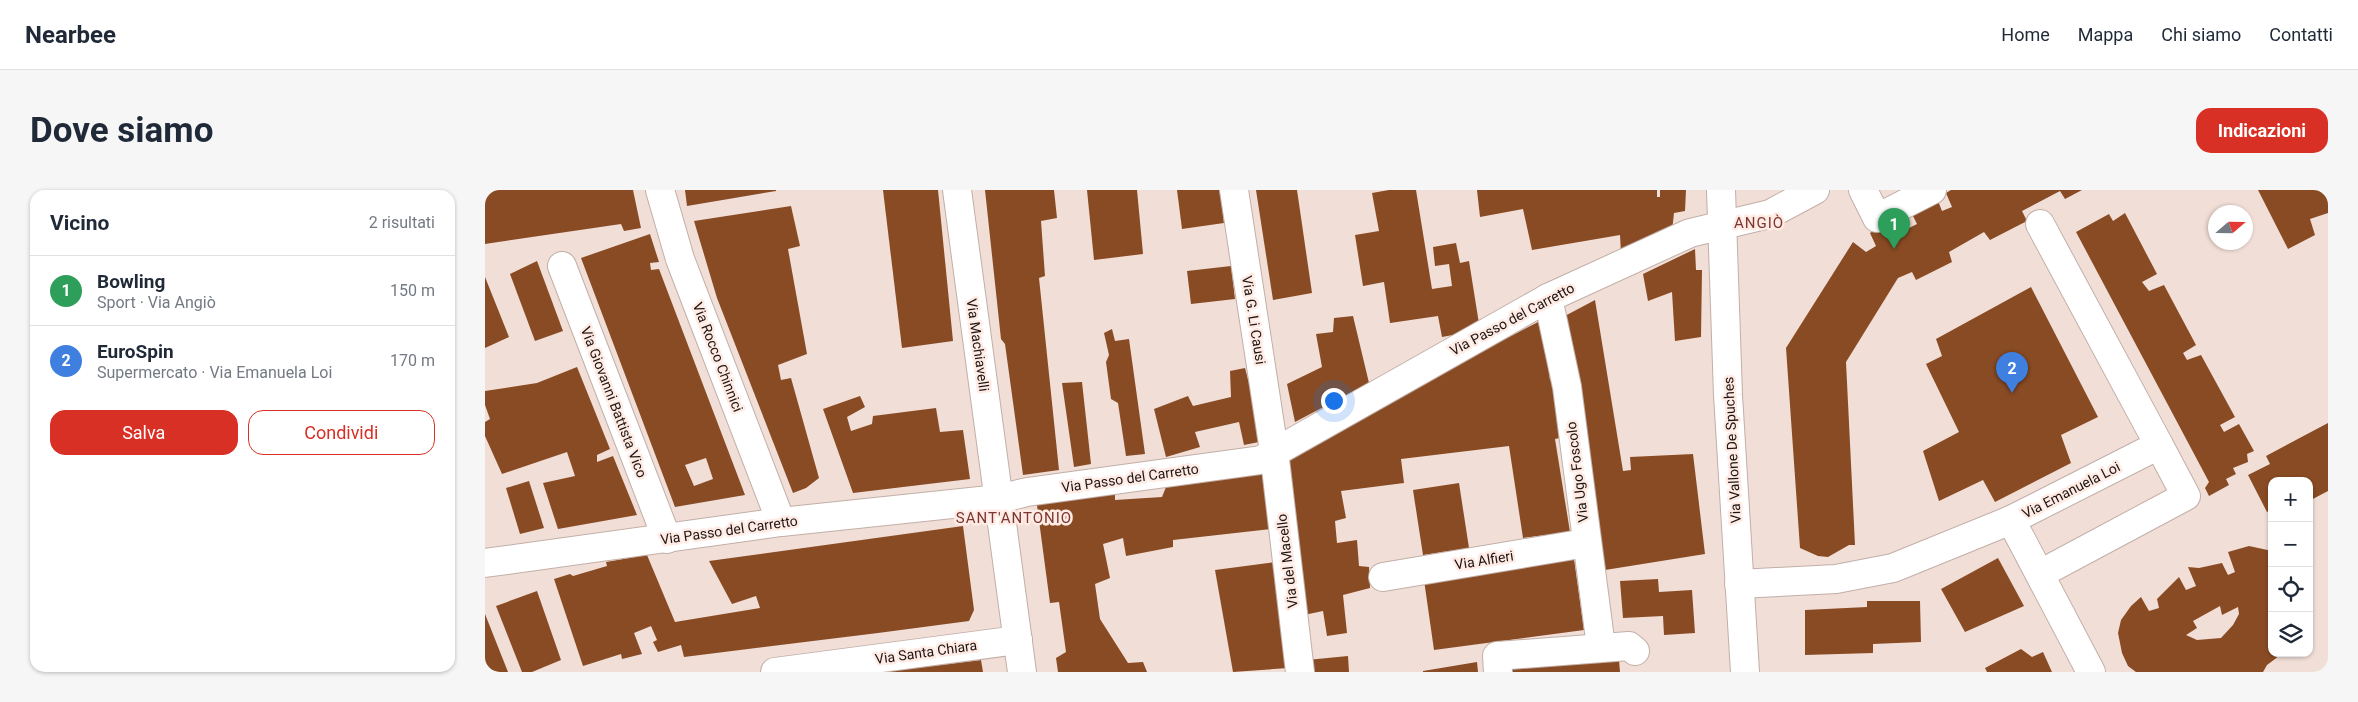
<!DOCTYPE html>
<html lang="it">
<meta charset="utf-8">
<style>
:root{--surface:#fff;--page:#f6f6f7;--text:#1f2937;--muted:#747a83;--line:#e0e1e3;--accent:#d93025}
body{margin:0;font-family:Roboto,sans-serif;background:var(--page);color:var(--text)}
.controls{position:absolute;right:15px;bottom:15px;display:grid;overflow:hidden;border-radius:10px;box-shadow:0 1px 4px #0004}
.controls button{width:45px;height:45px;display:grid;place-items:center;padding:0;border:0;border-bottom:1px solid var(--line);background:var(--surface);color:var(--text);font:25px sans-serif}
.compass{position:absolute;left:1723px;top:15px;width:45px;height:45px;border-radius:50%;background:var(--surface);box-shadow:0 1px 4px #0004;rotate:70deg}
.you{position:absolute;left:848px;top:210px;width:18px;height:18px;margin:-12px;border:4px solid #fff;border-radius:50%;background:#1a73e8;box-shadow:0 0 0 8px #1a73e833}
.badge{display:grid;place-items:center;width:32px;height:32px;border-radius:50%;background:var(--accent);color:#fff;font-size:16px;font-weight:700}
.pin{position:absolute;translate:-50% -41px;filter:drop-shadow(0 1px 2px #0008)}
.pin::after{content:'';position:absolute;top:26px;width:18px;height:15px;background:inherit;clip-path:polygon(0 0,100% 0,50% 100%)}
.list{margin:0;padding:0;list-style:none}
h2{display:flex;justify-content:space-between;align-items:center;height:65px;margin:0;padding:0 20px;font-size:21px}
h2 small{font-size:16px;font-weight:400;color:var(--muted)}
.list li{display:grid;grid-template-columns:32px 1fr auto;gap:15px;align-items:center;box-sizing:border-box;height:70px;padding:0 20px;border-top:1px solid var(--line)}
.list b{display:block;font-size:19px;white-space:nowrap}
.list p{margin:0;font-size:16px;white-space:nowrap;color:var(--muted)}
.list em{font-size:16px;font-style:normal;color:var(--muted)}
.actions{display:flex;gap:10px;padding:15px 20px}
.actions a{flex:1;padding:11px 0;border:1px solid var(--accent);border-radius:15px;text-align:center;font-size:18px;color:var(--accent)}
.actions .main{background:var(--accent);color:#fff}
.icon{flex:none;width:28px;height:28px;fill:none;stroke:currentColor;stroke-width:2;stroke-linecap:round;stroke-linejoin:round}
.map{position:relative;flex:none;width:1843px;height:482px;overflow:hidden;border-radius:15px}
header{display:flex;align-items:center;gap:30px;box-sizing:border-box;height:70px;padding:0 25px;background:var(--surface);border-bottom:1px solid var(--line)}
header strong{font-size:24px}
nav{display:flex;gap:28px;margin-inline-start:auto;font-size:18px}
.intro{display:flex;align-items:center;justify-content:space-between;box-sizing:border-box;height:120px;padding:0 30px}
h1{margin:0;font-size:35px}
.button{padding:12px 22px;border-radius:15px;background:var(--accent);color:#fff;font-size:18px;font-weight:700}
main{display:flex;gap:30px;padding:0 30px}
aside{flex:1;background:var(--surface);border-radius:15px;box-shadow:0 1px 4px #0004}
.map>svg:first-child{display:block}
.building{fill:#894b23;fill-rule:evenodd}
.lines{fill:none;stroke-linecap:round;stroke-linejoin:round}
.minor-casing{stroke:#c2afa8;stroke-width:30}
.minor{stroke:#fff;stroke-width:28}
.labels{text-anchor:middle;stroke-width:5;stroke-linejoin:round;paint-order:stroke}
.street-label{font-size:14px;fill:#1c1513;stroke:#ffebe4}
.neighbourhood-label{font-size:15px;letter-spacing:1px;fill:#7c3531;stroke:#ffebe4}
</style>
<header>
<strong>Nearbee</strong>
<nav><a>Home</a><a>Mappa</a><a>Chi siamo</a><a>Contatti</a></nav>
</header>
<div class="intro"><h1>Dove siamo</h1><a class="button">Indicazioni</a></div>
<main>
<aside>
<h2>Vicino<small>2 risultati</small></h2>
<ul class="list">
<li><span class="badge" style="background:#2e9e5b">1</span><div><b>Bowling</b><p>Sport · Via Angiò</p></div><em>150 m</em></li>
<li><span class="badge" style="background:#3f7fe0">2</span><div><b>EuroSpin</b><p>Supermercato · Via Emanuela Loi</p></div><em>170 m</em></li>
</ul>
<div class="actions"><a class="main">Salva</a><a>Condividi</a></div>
</aside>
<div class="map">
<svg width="1843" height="482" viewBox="0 0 1843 482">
<rect width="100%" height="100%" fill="#f1ded7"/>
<g class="building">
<path d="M0,0H148L156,38L139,41L136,34L0,54Z"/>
<path d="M200,0H291V1L202,16Z"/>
<path d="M398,0H453L468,151L417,158Z"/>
<path d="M500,0H569L572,28L556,31L560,86L554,88L574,280L538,285L520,154L516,149Z"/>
<path d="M602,0H652L658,64L609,70Z"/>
<path d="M692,0H735L739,33L697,39Z"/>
<path d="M771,0H812L827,103L788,110Z"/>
<path d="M904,0H931L947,99L967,96L964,74L950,76L948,57L971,53L975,73L984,71L995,140L957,147L953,126L905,133L899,92L878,96L870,45L894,41L887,3Z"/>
<path d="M992,0H1172V7H1175V0H1201L1200,21L1189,23L1187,41L1136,64L1135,45L1047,60L1038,19L995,27Z"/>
<path d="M1466,0H1597L1580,9L1575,1L1537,21L1542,31L1505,50L1499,42L1464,62L1467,72L1431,90L1427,82L1413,88L1361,172L1370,355H1364L1343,367L1333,366L1315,358L1301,158L1368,52L1381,62L1391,56L1385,43L1412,27L1420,40L1432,34L1425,20L1451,6L1457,21L1467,17L1461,3Z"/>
<path d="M1773,0H1843V23L1825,29L1830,45L1803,59Z"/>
<path d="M306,16L315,56L303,59L322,164L293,175L296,190L306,188L334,288L321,298L308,303L232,108L209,31Z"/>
<path d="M1640,23L1672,84L1657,92L1664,101L1679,95L1711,155L1698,163L1702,170L1716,165L1750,227L1735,235L1739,242L1754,234L1769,261L1762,264L1763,272L1748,278L1751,284L1741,289L1744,295L1724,306L1720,298L1724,292L1591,42L1624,24L1628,31Z"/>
<path d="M165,44L174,72L165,73L166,80L174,79L260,305L190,317L96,68ZM221,268L228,289L209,296L200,275Z"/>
<path d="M1210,59L1211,80H1217L1216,147L1190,151L1187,102L1163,111L1158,84Z"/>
<path d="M52,71L78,141L50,151L25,84Z"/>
<path d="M746,76L750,109L706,114L702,81Z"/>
<path d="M0,87L24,147L0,158Z"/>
<path d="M1546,97L1613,227L1576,245L1586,273L1510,312L1498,290L1454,311L1438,261L1474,242L1441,174L1457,166L1451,149Z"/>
<path d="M1110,110L1138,281L1146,280L1145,267L1208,264L1220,364L1120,380L1078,127Z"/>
<path d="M868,126L884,193L810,232L802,194L837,177L831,144L848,142L849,128Z"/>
<path d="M1057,130L1065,190H1073L1080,247L1070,249L1085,342L1038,348L1024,256L916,269L919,293L856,301L861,328L850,331L852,353L872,350L874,376L884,377L885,398L858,405L862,443L842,446L838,421L819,425L797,265Z"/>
<path d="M627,139L630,151L644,149L660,264L641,266L633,213L626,209L621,172L624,165L619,143Z"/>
<path d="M92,177L125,259L112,265V272L128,266L152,325L73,339L58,293L90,286L82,262L17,284L0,246V232L5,229L0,215V201L52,193Z"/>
<path d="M760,178L779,251L759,255L754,232L710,242L715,257L681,267L669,219L703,206L708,216L746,207L745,181Z"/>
<path d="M597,192L606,274L589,277L577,193Z"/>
<path d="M375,206L380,217L362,227L366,241L387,234L388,226L451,218L455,242L478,240L485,289L368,303L338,219Z"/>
<path d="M1843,233V301L1824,311V291H1787V320L1782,322L1763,285L1785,274L1781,266Z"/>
<path d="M778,280L786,339L688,350V357L641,366L638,348L618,354L625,388L610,394L615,429L643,473L658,472L662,482H573L571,468L581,462L574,412L565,413L551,308L630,299V310L677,307L683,292Z"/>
<path d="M44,291L59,338L35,344L21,298Z"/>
<path d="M974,293L984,358L938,365L928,300Z"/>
<path d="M478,336L489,420L484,431L393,443L199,467L196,455L173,462L168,452L172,450L166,436L149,443L157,464L137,469L136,464L98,476L69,389L85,384L88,386L122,376L121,372L162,365L190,432L275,418L271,406L247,414L224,371Z"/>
<path d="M1764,356L1787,361V463H1798L1782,475L1778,482H1651L1643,476L1637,463L1633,443L1636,430L1646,416L1656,407L1664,421L1674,418L1672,409L1694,387L1701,400L1711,396L1703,377L1714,378L1737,373L1743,385L1750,382L1743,362ZM1735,416L1737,425L1753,417L1754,424L1748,435L1736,448L1712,450L1701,445L1712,438L1708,431Z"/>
<path d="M1513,368L1539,416L1480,442L1456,399Z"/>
<path d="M1089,369L1099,440L949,460L939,390Z"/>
<path d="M790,372L803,478L748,482L730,380Z"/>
<path d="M1173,389L1174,402L1207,400L1210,443L1179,445L1178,426L1138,428L1135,391Z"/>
<path d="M52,401L76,470L47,482H37L11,416Z"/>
<path d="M1382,411H1435L1436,452L1388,454V463L1320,465V420L1382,417Z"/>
<path d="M0,424L23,482H0Z"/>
<path d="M1536,459L1547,467L1558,462L1567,482H1502L1500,478Z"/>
<path d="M863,466L864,482H826L822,470Z"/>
<path d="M496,470L498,482H406V481Z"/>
<path d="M1134,470L1135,482H1024L1023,477Z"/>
<path d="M992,472L993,482H938V481Z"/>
</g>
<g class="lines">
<defs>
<g id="minor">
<path d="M175,0L195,69L296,332"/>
<path d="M472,0L537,482"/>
<path d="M749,0L789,261L815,482"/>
<path d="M1236,0L1243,205L1260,482"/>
<path d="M1378,0L1392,28L1447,0"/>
<path d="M77,76L182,349"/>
<path d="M1063,108L1082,197L1116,457"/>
<path d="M1526,330L1606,482"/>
<path d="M0,373L296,332L514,309L542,302L776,270L1063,108L1205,43L1285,24L1330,0"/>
<path d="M1555,384L1701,306L1674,255"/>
<path d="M898,387L1101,353"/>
<path d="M1254,394L1351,389L1408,378L1526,330L1674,255L1555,34"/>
<path d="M290,482L533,450"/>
<path d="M1013,482L1012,466L1144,456L1150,461"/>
</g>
</defs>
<use href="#minor" class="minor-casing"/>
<use href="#minor" class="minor"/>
</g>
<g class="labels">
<g class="street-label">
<text transform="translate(1027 129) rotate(-28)" y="5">Via Passo del Carretto</text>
<text transform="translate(769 130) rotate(81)" y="5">Via G. Li Causi</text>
<text transform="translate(493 155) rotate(82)" y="5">Via Machiavelli</text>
<text transform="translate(233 167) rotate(69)" y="5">Via Rocco Chinnici</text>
<text transform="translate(129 212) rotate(69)" y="5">Via Giovanni Battista Vico</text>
<text transform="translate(1247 260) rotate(-93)" y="5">Via Vallone De Spuches</text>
<text transform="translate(1092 282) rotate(-97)" y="5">Via Ugo Foscolo</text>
<text transform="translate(645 288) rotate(-8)" y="5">Via Passo del Carretto</text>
<text transform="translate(1586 300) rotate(-27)" y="5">Via Emanuela Loi</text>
<text transform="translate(244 340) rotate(-8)" y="5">Via Passo del Carretto</text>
<text transform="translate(999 370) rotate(-9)" y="5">Via Alfieri</text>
<text transform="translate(802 371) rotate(-97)" y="5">Via del Macello</text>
<text transform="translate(441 462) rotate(-8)" y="5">Via Santa Chiara</text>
</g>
<g class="neighbourhood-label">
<text x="1274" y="38">ANGIÒ</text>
<text x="529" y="333">SANT'ANTONIO</text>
</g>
</g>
</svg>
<div class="controls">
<button>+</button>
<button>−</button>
<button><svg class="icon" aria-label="locate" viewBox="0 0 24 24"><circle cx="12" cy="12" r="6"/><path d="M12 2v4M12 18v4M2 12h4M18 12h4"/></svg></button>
<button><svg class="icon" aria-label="layers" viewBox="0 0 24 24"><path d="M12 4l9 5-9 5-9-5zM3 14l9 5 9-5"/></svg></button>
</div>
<svg class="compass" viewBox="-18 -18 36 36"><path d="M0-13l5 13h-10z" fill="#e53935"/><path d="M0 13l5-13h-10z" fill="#747a83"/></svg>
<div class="you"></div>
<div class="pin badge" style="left:1409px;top:59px;background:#2e9e5b">1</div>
<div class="pin badge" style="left:1527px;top:203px;background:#3f7fe0">2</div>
</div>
</main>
